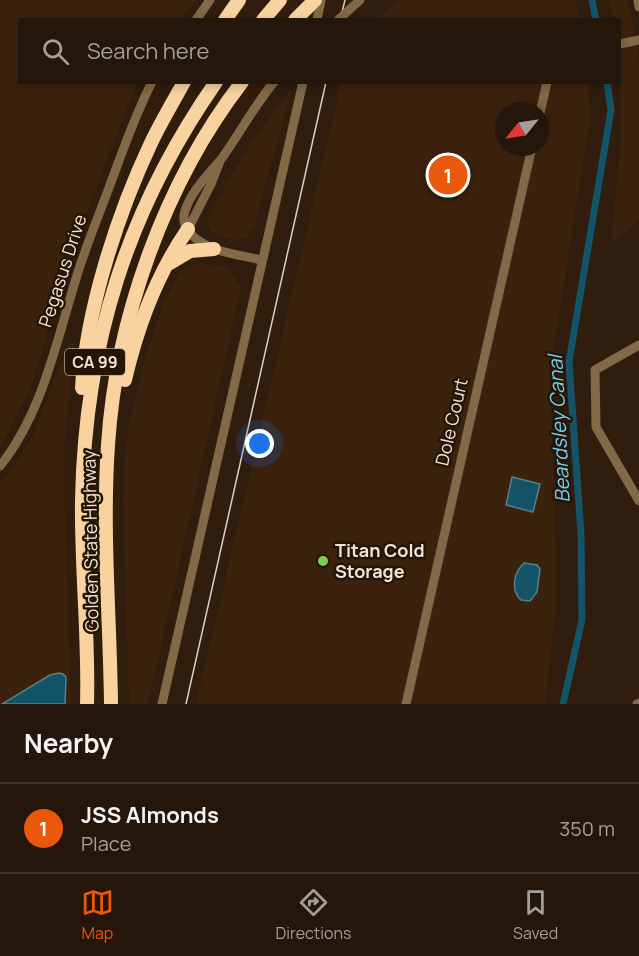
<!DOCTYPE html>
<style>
:root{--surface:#24160a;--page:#302318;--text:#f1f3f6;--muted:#a39f9c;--line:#41352b;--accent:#ea580c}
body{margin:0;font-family:Manrope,sans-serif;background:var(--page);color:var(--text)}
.compass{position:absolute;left:495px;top:102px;width:54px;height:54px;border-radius:50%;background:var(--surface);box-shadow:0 3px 9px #0003;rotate:240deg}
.you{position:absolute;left:260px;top:444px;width:21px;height:21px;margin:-15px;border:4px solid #fff;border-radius:50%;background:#1a73e8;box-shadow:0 0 0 9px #1a73e833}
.badge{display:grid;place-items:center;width:39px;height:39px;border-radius:50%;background:var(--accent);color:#fff;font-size:20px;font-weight:700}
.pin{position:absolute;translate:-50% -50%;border:3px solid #fff;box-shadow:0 2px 6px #0006}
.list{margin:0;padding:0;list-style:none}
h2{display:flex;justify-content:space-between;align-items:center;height:78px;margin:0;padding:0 24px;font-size:26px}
h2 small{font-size:20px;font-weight:400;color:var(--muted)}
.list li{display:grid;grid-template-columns:39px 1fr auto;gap:18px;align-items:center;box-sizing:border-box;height:90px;padding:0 24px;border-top:2px solid var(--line)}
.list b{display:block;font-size:22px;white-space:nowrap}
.list p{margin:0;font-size:20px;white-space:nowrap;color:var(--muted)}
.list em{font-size:20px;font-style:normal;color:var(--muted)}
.icon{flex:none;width:33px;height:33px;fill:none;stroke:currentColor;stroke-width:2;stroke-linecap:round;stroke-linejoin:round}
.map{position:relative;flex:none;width:639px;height:704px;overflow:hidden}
.search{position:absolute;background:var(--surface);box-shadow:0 3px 9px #0003;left:18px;right:18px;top:18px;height:66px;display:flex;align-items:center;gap:15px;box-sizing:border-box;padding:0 21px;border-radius:0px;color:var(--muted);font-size:22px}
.sheet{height:168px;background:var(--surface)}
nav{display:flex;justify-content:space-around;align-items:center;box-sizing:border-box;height:84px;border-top:2px solid var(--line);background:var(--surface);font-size:16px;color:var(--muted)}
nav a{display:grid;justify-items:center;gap:3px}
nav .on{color:var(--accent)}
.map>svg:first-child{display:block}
.built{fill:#3b220d;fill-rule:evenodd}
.water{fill:#135468;stroke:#56808a;stroke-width:1.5}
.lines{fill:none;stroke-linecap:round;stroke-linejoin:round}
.canal{stroke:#135468;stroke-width:7}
.minor{stroke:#826947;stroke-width:9}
.highway{stroke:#f8d3a0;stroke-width:14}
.rail{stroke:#dccfc3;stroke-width:1.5}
.minor-bridge{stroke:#826947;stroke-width:9}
.poi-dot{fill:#7fd052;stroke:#261404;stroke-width:2}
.labels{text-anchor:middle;stroke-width:5;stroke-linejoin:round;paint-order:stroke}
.shield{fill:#261404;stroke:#b5a69a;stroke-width:1.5}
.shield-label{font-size:16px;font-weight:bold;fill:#f2e5da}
.street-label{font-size:18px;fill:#f2e5da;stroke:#261404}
.poi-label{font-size:18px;font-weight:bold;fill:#f2e5da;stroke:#261404;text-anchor:start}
.water-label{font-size:20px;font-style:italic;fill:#71ceef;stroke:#261404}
</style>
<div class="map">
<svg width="639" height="704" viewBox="0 0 639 704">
<rect width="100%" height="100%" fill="#301d0d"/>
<g class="built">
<path d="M0,0H196L181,19L20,20V82L139,83L128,104L82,225L29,391L0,448Z"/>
<path d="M399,0H576L580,19H377Z"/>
<path d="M610,0H628L639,61V221L611,244L621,142L620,20L614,19Z"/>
<path d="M341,83H588L590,120L550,371L557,600L545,704H196ZM504,111H540V147H504Z"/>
<path d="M292,88L254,227L247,238L235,241L212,233L206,222L216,202L248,147Z"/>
<path d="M198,263L228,267L241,288L148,704H129L123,500L125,454L129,424L143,365L164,302L181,271Z"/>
<path d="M69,342L75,345L65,437L64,480L71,704H0V483L10,472L33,436Z"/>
</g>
<g class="water">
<path d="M512,477L540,484L533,512L506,505Z"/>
<path d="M524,563L537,565L540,569L537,592L530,601L521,600C510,590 514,572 524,563Z"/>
<path d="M59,673L63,674L66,677L65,704H2L50,675Z"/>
</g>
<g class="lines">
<g class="canal">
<path d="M592,0L596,20"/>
<path d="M563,704L582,620L581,534L569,362L611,110L607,82"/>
</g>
<g class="minor">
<path d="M638,0L639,7"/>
<path d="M196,20L210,0"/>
<path d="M317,20L321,0"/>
<path d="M620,44L639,40"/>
<path d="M540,113L547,82"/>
<path d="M188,229L211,184L220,161"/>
<path d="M261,260C237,254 202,252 187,229C184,224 183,217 185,211C191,191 209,174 222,158C240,133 254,106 274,82"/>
<path d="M639,345L595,370L596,427L639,501"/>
<path d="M0,466C45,410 58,333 80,266C89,239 100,212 110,185C123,150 135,115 152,82"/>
<path d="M162,704L303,82"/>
<path d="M406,704L532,147"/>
<path d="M637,704L639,703"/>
</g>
<g class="highway">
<path d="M225,20L239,0"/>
<path d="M263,20L280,0"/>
<path d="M295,20L315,0"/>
<path d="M170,263L190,251L214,249"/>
<path d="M125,380C137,328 157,274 188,229"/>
<path d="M82,388C86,310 118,213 151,143C161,122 173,102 184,82"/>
<path d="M87,704C89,636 81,568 82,500C85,344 127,210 216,82"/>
<path d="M111,704C110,618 102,531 108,445C116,319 165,182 242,82"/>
</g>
<g class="rail">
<path d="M340,20L345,0"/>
<path d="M186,704L326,82"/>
</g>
<path class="minor-bridge" d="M338,20L360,0"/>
</g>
<circle class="poi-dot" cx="323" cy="561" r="6"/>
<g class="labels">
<rect class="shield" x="65" y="349" width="60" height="26" rx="4.5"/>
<g class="shield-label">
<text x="95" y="368">CA 99</text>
</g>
<g class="street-label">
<text transform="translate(63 271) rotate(-72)" y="6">Pegasus Drive</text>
<text transform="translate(452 422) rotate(-77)" y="6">Dole Court</text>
<text transform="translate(91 541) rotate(-91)" y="6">Golden State Highway</text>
</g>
<g class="poi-label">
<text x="335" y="557">Titan Cold<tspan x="335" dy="21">Storage</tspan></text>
</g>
<g class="water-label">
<text transform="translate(559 429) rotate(-93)" y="7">Beardsley Canal</text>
</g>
</g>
</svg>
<svg class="compass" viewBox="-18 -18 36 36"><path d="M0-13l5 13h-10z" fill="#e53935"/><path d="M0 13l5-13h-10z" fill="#a39f9c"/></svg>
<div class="you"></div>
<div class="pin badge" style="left:448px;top:175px">1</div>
<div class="search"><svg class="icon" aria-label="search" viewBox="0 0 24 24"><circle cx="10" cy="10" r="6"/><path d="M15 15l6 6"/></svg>Search here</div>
</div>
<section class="sheet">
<h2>Nearby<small></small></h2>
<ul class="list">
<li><span class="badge">1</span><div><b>JSS Almonds</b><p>Place</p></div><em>350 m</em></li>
</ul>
</section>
<nav>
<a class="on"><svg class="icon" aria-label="map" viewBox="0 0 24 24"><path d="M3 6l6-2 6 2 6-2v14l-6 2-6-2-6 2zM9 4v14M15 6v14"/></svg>Map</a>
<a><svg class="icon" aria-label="directions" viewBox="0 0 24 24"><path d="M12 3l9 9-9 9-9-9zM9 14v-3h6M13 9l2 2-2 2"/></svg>Directions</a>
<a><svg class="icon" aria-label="saved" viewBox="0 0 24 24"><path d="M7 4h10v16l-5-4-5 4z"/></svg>Saved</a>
</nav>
